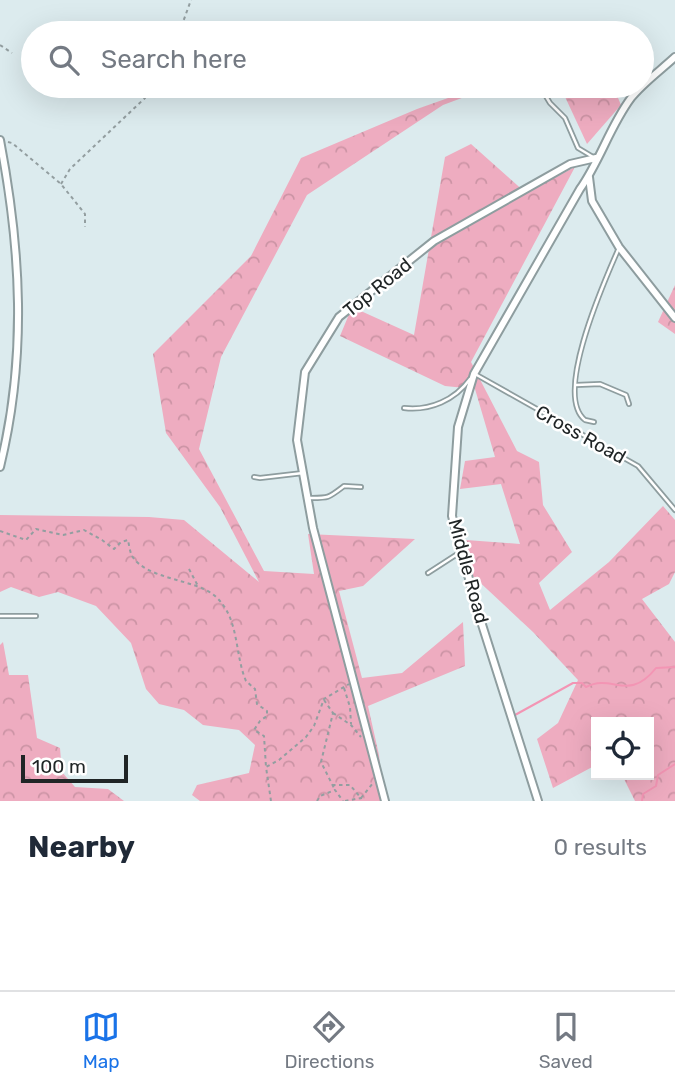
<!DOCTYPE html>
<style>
:root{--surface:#fff;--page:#f6f6f7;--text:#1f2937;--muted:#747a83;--line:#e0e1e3;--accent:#1a73e8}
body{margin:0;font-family:Rubik,sans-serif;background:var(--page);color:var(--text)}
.controls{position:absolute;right:21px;bottom:21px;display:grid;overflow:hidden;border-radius:0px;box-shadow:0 7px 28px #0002}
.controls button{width:63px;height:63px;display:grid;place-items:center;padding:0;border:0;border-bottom:2px solid var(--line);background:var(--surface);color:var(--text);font:35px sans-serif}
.scale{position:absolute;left:21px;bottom:18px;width:107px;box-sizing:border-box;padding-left:7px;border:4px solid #202526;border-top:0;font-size:19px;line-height:24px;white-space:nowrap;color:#202526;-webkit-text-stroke:5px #fff;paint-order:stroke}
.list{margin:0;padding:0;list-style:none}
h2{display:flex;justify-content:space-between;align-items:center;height:91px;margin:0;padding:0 28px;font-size:30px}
h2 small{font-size:23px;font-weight:400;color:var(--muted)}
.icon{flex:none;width:38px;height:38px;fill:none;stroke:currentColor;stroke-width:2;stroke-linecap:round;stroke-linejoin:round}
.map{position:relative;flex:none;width:675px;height:801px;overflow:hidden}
.search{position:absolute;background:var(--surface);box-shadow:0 7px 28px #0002;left:21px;right:21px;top:21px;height:77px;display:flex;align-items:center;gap:18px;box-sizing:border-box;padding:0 24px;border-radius:38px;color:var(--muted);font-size:26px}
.sheet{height:189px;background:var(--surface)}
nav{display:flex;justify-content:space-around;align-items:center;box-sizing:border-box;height:98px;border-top:2px solid var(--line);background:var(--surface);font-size:19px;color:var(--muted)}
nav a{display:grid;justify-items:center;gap:4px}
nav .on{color:var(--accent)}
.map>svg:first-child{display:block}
.forest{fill:url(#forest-crowns)}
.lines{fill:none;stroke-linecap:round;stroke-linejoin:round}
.stream{stroke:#f395b4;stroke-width:2}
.lane-casing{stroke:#8e9d9f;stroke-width:6}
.street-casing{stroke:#8e9d9f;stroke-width:10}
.path{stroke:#939ea0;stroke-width:2;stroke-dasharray:3.5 3.5;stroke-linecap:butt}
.lane{stroke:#fff;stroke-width:2.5}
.street{stroke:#fff;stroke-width:6}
.labels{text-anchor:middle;stroke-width:5;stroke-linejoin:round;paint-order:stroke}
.street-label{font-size:19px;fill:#202526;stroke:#fff}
</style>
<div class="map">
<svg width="675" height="801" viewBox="0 0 675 801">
<defs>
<pattern id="forest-crowns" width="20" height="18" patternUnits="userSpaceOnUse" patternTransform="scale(1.75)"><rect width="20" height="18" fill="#eeacc0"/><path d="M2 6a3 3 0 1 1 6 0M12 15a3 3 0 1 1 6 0" fill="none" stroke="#cc94a5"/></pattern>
</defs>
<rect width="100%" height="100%" fill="#dcebee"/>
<g class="forest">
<path d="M482,86H494L443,105L307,195L221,357L199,449L264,571L314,574L308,534L415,539L363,586L339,591L362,678L402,673L463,622L465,666L368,706L379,755L384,801H200L192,795L197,785L249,773L255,745L239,730L203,725L184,710L159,704L146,689L131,643L96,606L58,592L39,597L11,587L0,592V515L149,517L184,520L259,582L220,507L166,433L153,354L251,256L301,158L417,109Z"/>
<path d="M560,86H613L621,105L587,144Z"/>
<path d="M471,144L526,193L575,167L471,362L517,451L539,462L543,505L572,552L539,583L550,610L609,562L663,506L675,520V572L669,584L642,599L675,642V801H635L622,775H649V722H596V765L553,788L537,739L558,723L578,680L533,632L473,576L466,540L520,544L501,484L460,489L465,461L495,457L475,389L445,386L340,336L352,307L414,335L445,157Z"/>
<path d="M675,285V334L658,322Z"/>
<path d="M3,642L9,675H28L37,738L60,748L62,772L75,787L108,789L124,801H0V645Z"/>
</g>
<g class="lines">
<g class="stream">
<path d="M515,715L573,683H582L586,687C613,673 628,703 656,668L675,667"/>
<path d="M642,801L643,794L656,786L658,775L675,764"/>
</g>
<defs>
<g id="lane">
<path d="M541,88L550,103L565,118L578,148L593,157"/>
<path d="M475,374L638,466L675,510"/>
<path d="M576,385L600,384L626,395L629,404"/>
<path d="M404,408C430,411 455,400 470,379"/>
<path d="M594,422L585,420C553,395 605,280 618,250"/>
<path d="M254,477L260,478L303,473"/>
<path d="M307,498C329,498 327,499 344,486L361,487"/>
<path d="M428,573L462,551"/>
<path d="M0,616H36"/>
</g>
<g id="street">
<path d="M0,140C21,250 27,357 0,467"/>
<path d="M589,177L592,201L619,247L675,318"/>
<path d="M385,801L313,528L297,440L305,372L339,317L434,241L570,164L596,158"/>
<path d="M538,801L478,612L452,516L458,427L474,374L580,189C600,161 610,126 631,98C643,83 661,70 675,57"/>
</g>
</defs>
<use href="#lane" class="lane-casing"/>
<use href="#street" class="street-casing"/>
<g class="path">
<path d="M179,33L191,0"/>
<path d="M0,45L12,53"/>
<path d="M8,142L12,143L61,184L85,214V227"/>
<path d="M61,184L70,169L145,98L153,86"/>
<path d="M0,531L26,540L36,529L63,535L84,530L102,540L114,549L121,542L128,540C129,545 130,552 132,556C147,580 196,579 215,596C240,618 234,653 246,681L255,689L257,704L267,711V716L260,721L254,730L264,736L266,767"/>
<path d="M189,569L198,586"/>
<path d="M344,688L350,707L351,724"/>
<path d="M324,700L333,713L321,762L335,790"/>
<path d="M333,713L351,725L361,737"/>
<path d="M332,785H350L361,798L373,783"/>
<path d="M271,801L266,767L279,760L306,737L314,726L324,699L349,684"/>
<path d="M317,801L320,796L335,790L343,801"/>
<path d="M345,801L361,798L362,801"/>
</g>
<use href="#lane" class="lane"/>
<use href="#street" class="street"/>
</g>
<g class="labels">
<g class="street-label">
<text transform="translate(377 287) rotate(-39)" y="7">Top Road</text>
<text transform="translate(581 434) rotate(29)" y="7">Cross Road</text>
<text transform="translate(469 571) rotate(75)" y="7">Middle Road</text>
</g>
</g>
</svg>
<div class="controls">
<button><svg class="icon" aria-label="locate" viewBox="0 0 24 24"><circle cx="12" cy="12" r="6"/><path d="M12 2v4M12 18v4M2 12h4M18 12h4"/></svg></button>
</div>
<div class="scale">100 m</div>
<div class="search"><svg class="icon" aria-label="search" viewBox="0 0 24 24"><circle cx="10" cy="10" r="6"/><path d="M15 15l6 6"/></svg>Search here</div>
</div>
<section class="sheet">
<h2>Nearby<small>0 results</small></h2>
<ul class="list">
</ul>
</section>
<nav>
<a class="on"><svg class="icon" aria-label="map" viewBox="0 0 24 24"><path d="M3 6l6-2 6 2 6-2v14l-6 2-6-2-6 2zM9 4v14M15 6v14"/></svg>Map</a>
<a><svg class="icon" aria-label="directions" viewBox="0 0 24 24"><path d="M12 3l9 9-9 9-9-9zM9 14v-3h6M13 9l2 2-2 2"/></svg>Directions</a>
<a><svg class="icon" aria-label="saved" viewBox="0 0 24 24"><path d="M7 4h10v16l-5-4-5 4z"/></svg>Saved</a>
</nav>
